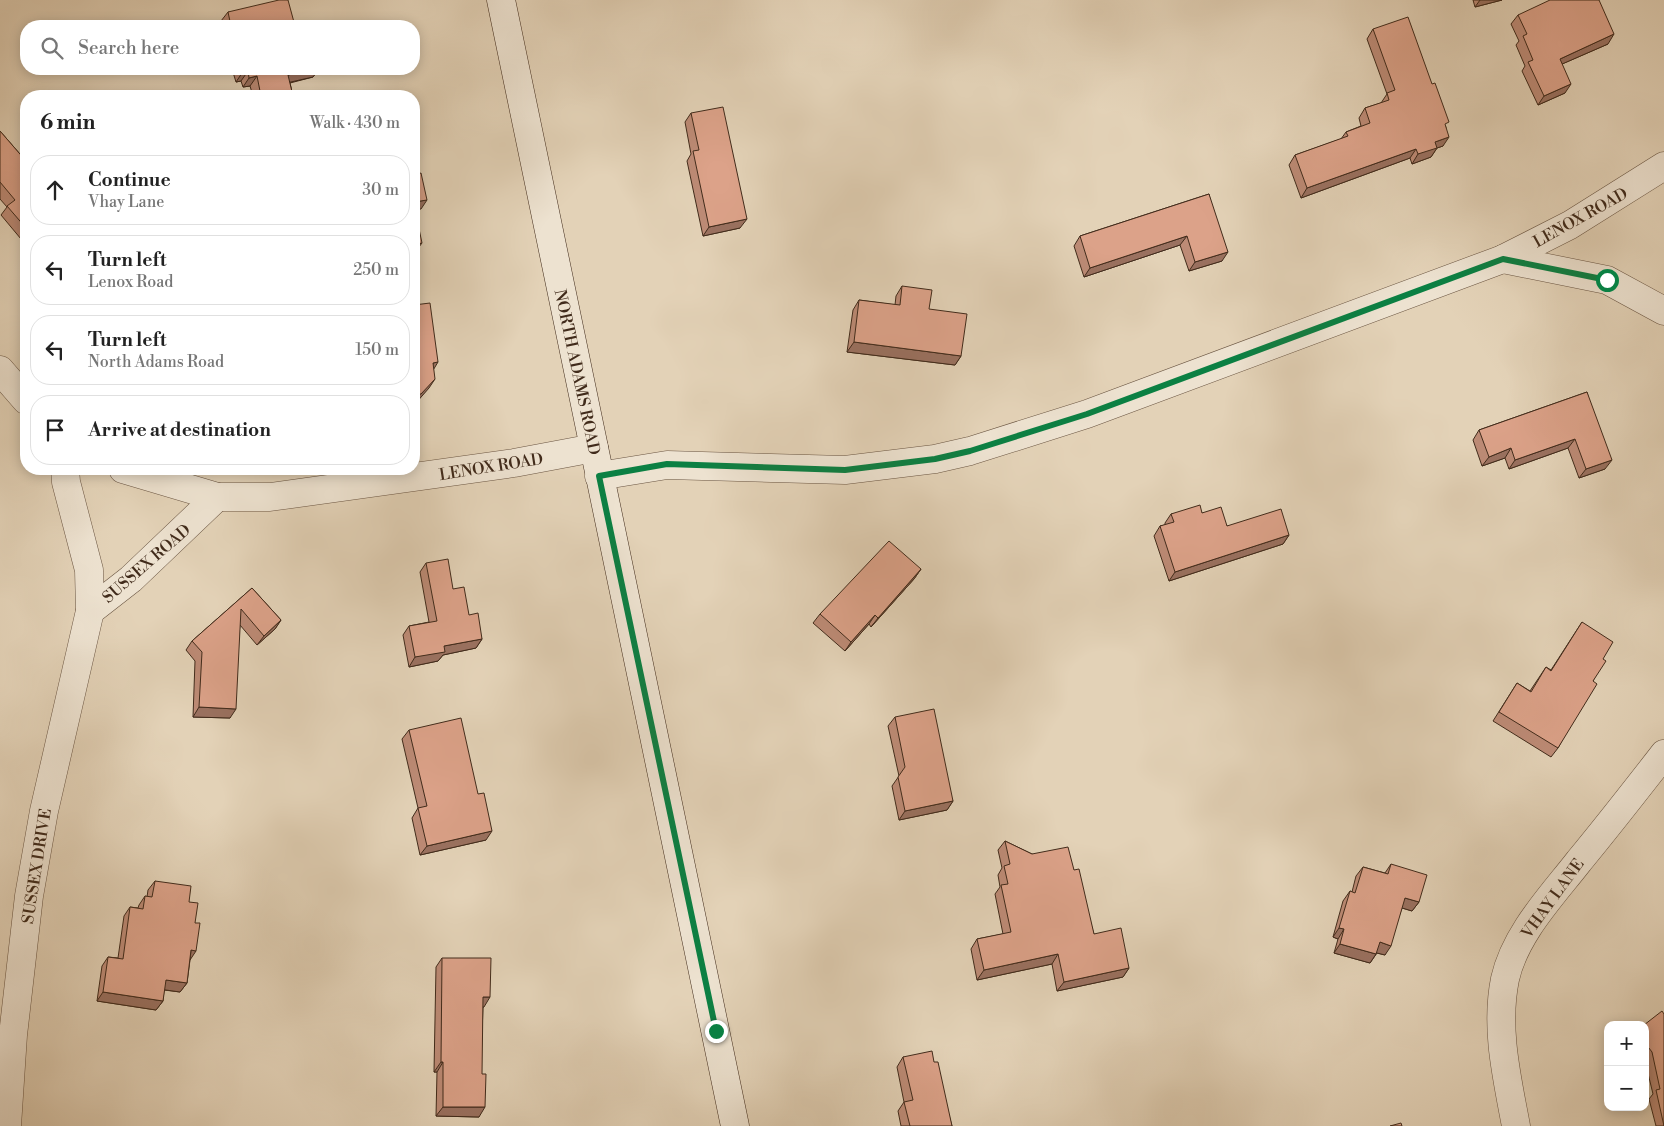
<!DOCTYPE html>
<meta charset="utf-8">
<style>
:root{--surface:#fff;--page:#f2f2f2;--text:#222;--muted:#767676;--line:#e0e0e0}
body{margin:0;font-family:"Libre Bodoni",serif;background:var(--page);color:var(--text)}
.controls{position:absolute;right:15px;bottom:15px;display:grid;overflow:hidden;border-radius:10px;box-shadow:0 2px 12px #0003}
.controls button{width:45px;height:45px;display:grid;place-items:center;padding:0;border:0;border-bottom:1px solid var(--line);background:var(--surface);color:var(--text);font:25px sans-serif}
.stop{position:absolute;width:15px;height:15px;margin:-11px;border:4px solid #0b8043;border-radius:50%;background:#fff}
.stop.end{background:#0b8043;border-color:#fff;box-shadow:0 1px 5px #0008}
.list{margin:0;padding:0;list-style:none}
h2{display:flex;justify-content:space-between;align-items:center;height:65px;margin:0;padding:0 20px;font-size:21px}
h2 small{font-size:16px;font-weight:400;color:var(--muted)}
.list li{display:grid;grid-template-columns:32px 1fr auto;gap:15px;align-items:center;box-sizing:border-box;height:70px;margin:0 10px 10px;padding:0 10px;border:1px solid var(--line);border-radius:20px}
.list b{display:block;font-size:19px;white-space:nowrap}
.list p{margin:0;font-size:16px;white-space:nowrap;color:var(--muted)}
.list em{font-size:16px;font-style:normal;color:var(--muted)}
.icon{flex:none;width:28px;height:28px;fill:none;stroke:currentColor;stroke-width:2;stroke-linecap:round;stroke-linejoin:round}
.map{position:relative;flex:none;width:1664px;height:1126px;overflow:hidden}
.search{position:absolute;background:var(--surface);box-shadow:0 2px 12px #0003;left:20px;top:20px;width:400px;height:55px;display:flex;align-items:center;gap:12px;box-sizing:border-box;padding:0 18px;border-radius:20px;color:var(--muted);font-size:19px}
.panel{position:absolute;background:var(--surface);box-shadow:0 2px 12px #0003;left:20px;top:90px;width:400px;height:385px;border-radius:20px}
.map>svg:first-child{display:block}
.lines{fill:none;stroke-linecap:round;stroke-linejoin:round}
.street-casing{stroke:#6a5542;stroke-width:29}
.secondary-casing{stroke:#412b1b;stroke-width:29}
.street{stroke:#ede2d0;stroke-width:28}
.secondary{stroke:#ede2d0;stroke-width:28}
.wall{fill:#bd8b76;stroke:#412b1b}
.shaded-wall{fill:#9a7160;stroke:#412b1b}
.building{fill:#dca289;stroke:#412b1b}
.route{stroke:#0b8043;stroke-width:6}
.labels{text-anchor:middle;stroke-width:4;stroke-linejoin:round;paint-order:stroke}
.street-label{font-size:16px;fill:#412b1b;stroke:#ede2d0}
</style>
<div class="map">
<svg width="1664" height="1126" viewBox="0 0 1664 1126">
<rect width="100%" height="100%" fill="#e3d2b7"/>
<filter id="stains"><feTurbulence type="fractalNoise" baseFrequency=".004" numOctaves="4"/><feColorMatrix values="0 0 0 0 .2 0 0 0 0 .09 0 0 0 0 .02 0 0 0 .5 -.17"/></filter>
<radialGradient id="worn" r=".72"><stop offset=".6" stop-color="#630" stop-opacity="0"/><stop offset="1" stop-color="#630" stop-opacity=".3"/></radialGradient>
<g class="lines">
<defs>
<g id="street">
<path d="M1503,259L1607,280L1664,311"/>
<path d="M0,370L26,400"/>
<path d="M123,469L217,497H270L514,463L594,448"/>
<path d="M599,476L667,465L845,470L935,459L970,451L1087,414L1503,259L1570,225L1664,166"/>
<path d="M90,611L131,579L217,497"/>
<path d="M7,1126L13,1035L29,896L44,811L90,611L89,570L66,482L65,469"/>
<path d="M1516,1126C1507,1078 1495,1028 1505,979C1515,934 1551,897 1579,861C1608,826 1636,790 1664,754"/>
</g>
<path id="secondary" d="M501,0L735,1126"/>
</defs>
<use href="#street" class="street-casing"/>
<use href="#secondary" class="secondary-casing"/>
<use href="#street" class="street"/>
<use href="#secondary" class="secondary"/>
</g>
<g class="wall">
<path d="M1473,0H1502L1475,7Z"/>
<path d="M228,12L295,26H222L221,21Z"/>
<path d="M1518,15L1608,44L1562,64L1565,93L1538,105L1522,71L1525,66L1516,45L1519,41L1511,24Z"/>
<path d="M1373,29L1446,127L1443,146L1437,148L1431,157L1412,164L1410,158L1301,198L1289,165L1295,155L1341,139L1346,132L1361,126L1359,118L1365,108L1381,103L1387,94L1367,39Z"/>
<path d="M232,69H319L313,77L290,83L293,96H253L250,86L243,87L241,81L236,82Z"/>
<path d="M691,113L740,228L703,236L687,161L691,154L685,122Z"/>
<path d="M0,131L26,161V234L21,239L1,215L7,207L0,199Z"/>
<path d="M1209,194L1222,261L1189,271L1180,245L1084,277L1074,246L1080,236Z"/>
<path d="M902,286L929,309L961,356L955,365L847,352L853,310L859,300L895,305L896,296Z"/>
<path d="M1587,392L1605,469L1579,478L1568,448L1509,469L1505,458L1482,466L1473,440L1479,430Z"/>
<path d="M1202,513L1227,526L1289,535L1283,544L1169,581L1154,536L1160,526L1165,525V523L1171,514Z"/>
<path d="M426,563L453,589L482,639L476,648L443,655L438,661L409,667L403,635L409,626L429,622L420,572Z"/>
<path d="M921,569L914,579L871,627L869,624L845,651L813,623L820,614Z"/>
<path d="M252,588L281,620L275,629L257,645L240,625L230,718L193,717L195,661L186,650L192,641Z"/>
<path d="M1582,622L1603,659L1593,681L1558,748L1551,757L1493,721L1517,683L1530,691L1546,667L1551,670Z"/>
<path d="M895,717L953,801L947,810L899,820L892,786L899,776L888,726Z"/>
<path d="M409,730L486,840L420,855L412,818L418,808L402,739Z"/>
<path d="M1005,841L1032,854L1074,870L1094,934L1129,968L1123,977L1057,991L1052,964L977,980L971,949L977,939L1003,934L995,894L1000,887L998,875L1002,868L998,850Z"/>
<path d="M1391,864L1419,902L1412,911L1402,908L1385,955L1377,953L1370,963L1334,953L1338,939L1333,937L1343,901L1350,891L1352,892L1356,876L1363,867L1385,873Z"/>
<path d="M155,881L189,902L190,960L187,983L180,992L164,990L163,1001L156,1010L97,1001L102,966L108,957L118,958L124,916L130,907L138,908L139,905L145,896L147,897L148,890Z"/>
<path d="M442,958L484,1007H483L479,1117L436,1116L437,1072H434L436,967Z"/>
<path d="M1664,1014V1126H1656L1649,1099L1653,1094L1645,1061V1025Z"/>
<path d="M903,1057L934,1062L952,1126H901L898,1111L904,1102L897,1067Z"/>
</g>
<g class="shaded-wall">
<path d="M1480,0H1502L1475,7Z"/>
<path d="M1614,34L1608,44L1553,68L1560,59Z"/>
<path d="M315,69H319L313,77L282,84L288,75Z"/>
<path d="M248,71L241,81L236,82L242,73Z"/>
<path d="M257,76L250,86L243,87L249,78Z"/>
<path d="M1571,84L1565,93L1538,105L1544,96Z"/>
<path d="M1449,137L1443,146L1437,148L1431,157L1412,164L1418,154L1435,142Z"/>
<path d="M1416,149L1410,158L1301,198L1307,188Z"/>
<path d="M427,200L421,209L414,210V202Z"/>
<path d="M747,219L740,228L703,236L709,227Z"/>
<path d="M1187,236L1180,245L1084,277L1090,268Z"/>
<path d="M422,243L415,252H414V245Z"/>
<path d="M1228,252L1222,261L1189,271L1195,262Z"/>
<path d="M854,342L961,356L955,365L847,352Z"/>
<path d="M438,362L432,372L433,363Z"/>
<path d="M435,379L429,388L415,404H414V395Z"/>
<path d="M1575,439L1568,448L1509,469L1515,460Z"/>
<path d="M1511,448L1505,458L1482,466L1489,457Z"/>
<path d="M1612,460L1605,469L1579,478L1586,469Z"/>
<path d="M1289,535L1283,544L1169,581L1175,572Z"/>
<path d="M921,569L914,579L871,627L878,618Z"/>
<path d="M875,615L869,624L845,651L851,642Z"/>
<path d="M281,620L275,629L257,645L264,636Z"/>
<path d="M482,639L476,648L443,655L438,661L409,667L415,657L444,646Z"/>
<path d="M199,707L236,709L230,718L193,717Z"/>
<path d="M953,801L947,810L899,820L905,811Z"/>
<path d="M492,831L486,840L420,855L427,846Z"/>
<path d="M1405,898L1419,902L1412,911L1399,907Z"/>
<path d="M1339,928L1344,929L1338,939L1333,937Z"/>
<path d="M1380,942L1391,946L1385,955L1373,952Z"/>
<path d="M1340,944L1376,954L1370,963L1334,953Z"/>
<path d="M191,950L196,951L190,960Z"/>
<path d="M1058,954L1052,964L977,980L984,970Z"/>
<path d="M1129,968L1123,977L1057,991L1064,982Z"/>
<path d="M166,980L187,983L180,992L159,989Z"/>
<path d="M103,992L163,1001L156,1010L97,1001Z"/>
<path d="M483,997H490L484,1007H476Z"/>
<path d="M441,1062H443L437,1072H434Z"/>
<path d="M443,1107H485L479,1117L436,1116Z"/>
</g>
<g class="building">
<path d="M279,0H288L295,26H231L228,12Z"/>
<path d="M1550,0H1599L1614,34L1560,59L1571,84L1544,96L1528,62L1533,60L1523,36L1527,34L1518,15Z"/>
<path d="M1408,17L1432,84L1435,83L1449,122L1445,124L1449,137L1435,142L1437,148L1418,154L1416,149L1307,188L1295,155L1348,136L1346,132L1370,123L1365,108L1389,100L1387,93L1395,90L1373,29Z"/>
<path d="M241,69H315L288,75L293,96H261L257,76L249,78L248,71L242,73Z"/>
<path d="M723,107L747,219L709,227L693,151L699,150L691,113Z"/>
<path d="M0,131L26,161V228L7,206L15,200L0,182Z"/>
<path d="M421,173L427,200L414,202V175Z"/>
<path d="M1209,194L1228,252L1195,262L1187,236L1090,268L1080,236Z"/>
<path d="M414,205L422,243L414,245Z"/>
<path d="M902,286L932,290L929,309L967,314L961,356L854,342L859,300L900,305Z"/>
<path d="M430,303L438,362L433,363L435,379L421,394L414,395V305Z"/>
<path d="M1587,392L1612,460L1586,469L1575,439L1515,460L1511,448L1489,457L1479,430Z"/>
<path d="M1200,505L1202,513L1221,507L1227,526L1281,509L1289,535L1175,572L1160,526L1174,522L1171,514Z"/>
<path d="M889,541L921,569L878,618L875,615L851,642L820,614Z"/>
<path d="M448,559L453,589L464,587L469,615L478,613L482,639L444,646L445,652L415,657L409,626L437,621L426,563Z"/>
<path d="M252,588L281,620L264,636L241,609L236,709L199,707L202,652L192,641Z"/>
<path d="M1582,622L1613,642L1603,659L1606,661L1593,681L1597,684L1558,748L1499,712L1517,683L1531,692L1546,667L1551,671Z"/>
<path d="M934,709L953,801L905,811L898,777L905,767L895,717Z"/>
<path d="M461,718L478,794L484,793L492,831L427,846L418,808L427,806L409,730Z"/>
<path d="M1005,841L1032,854L1068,847L1074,870L1079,869L1094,934L1121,928L1129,968L1064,982L1058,954L984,970L977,939L1011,932L1001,885L1008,884L1004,866L1010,864Z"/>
<path d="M1391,864L1427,875L1419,902L1405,898L1391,946L1380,942L1376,954L1340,944L1344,929L1339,928L1350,891L1355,893L1363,867L1388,874Z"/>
<path d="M155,881L191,886L189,902L198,903L195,923H200L196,951L191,950L187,983L166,980L163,1001L103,992L108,957L123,959L130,907L143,909L145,896L152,897Z"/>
<path d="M442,958H491L490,997H483L482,1074H486L485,1107H443V1062H441Z"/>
<path d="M1662,1011L1664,1014V1126L1656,1090L1660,1089L1652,1052L1645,1043V1025H1644Z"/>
<path d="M932,1051L934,1062H938L952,1126H910L904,1102L913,1100L903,1057Z"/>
<path d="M1401,1123L1402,1126H1390Z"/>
</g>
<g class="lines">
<path class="route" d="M716,1031L599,476L667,464L845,470L935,459L970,451L1087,414L1503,259L1607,280"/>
</g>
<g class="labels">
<g class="street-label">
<text transform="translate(1580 217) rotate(-29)" y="6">LENOX ROAD</text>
<text transform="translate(578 372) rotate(78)" y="6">NORTH ADAMS ROAD</text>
<text transform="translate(491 466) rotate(-9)" y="6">LENOX ROAD</text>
<text transform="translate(146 563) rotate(-41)" y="6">SUSSEX ROAD</text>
<text transform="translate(36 866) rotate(-81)" y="6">SUSSEX DRIVE</text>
<text transform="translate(1552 898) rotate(-54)" y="6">VHAY LANE</text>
</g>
</g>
<rect width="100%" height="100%" filter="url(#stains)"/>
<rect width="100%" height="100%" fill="url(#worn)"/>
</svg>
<div class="controls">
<button>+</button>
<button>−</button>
</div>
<div class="stop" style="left:1607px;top:280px"></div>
<div class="stop end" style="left:716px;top:1031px"></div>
<div class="search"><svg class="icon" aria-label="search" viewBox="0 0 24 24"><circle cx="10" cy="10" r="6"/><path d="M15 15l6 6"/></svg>Search here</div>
<section class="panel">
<h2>6 min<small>Walk · 430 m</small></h2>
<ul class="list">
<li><svg class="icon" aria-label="ahead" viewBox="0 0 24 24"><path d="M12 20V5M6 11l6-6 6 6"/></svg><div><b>Continue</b><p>Vhay Lane</p></div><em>30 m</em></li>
<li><svg class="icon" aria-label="left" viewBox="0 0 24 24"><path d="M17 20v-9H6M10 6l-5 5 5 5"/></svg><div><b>Turn left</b><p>Lenox Road</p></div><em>250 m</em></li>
<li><svg class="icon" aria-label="left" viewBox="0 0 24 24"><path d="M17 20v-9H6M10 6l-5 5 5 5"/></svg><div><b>Turn left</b><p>North Adams Road</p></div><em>150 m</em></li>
<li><svg class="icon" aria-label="arrive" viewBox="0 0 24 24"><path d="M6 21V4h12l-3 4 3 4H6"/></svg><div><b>Arrive at destination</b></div></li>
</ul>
</section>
</div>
